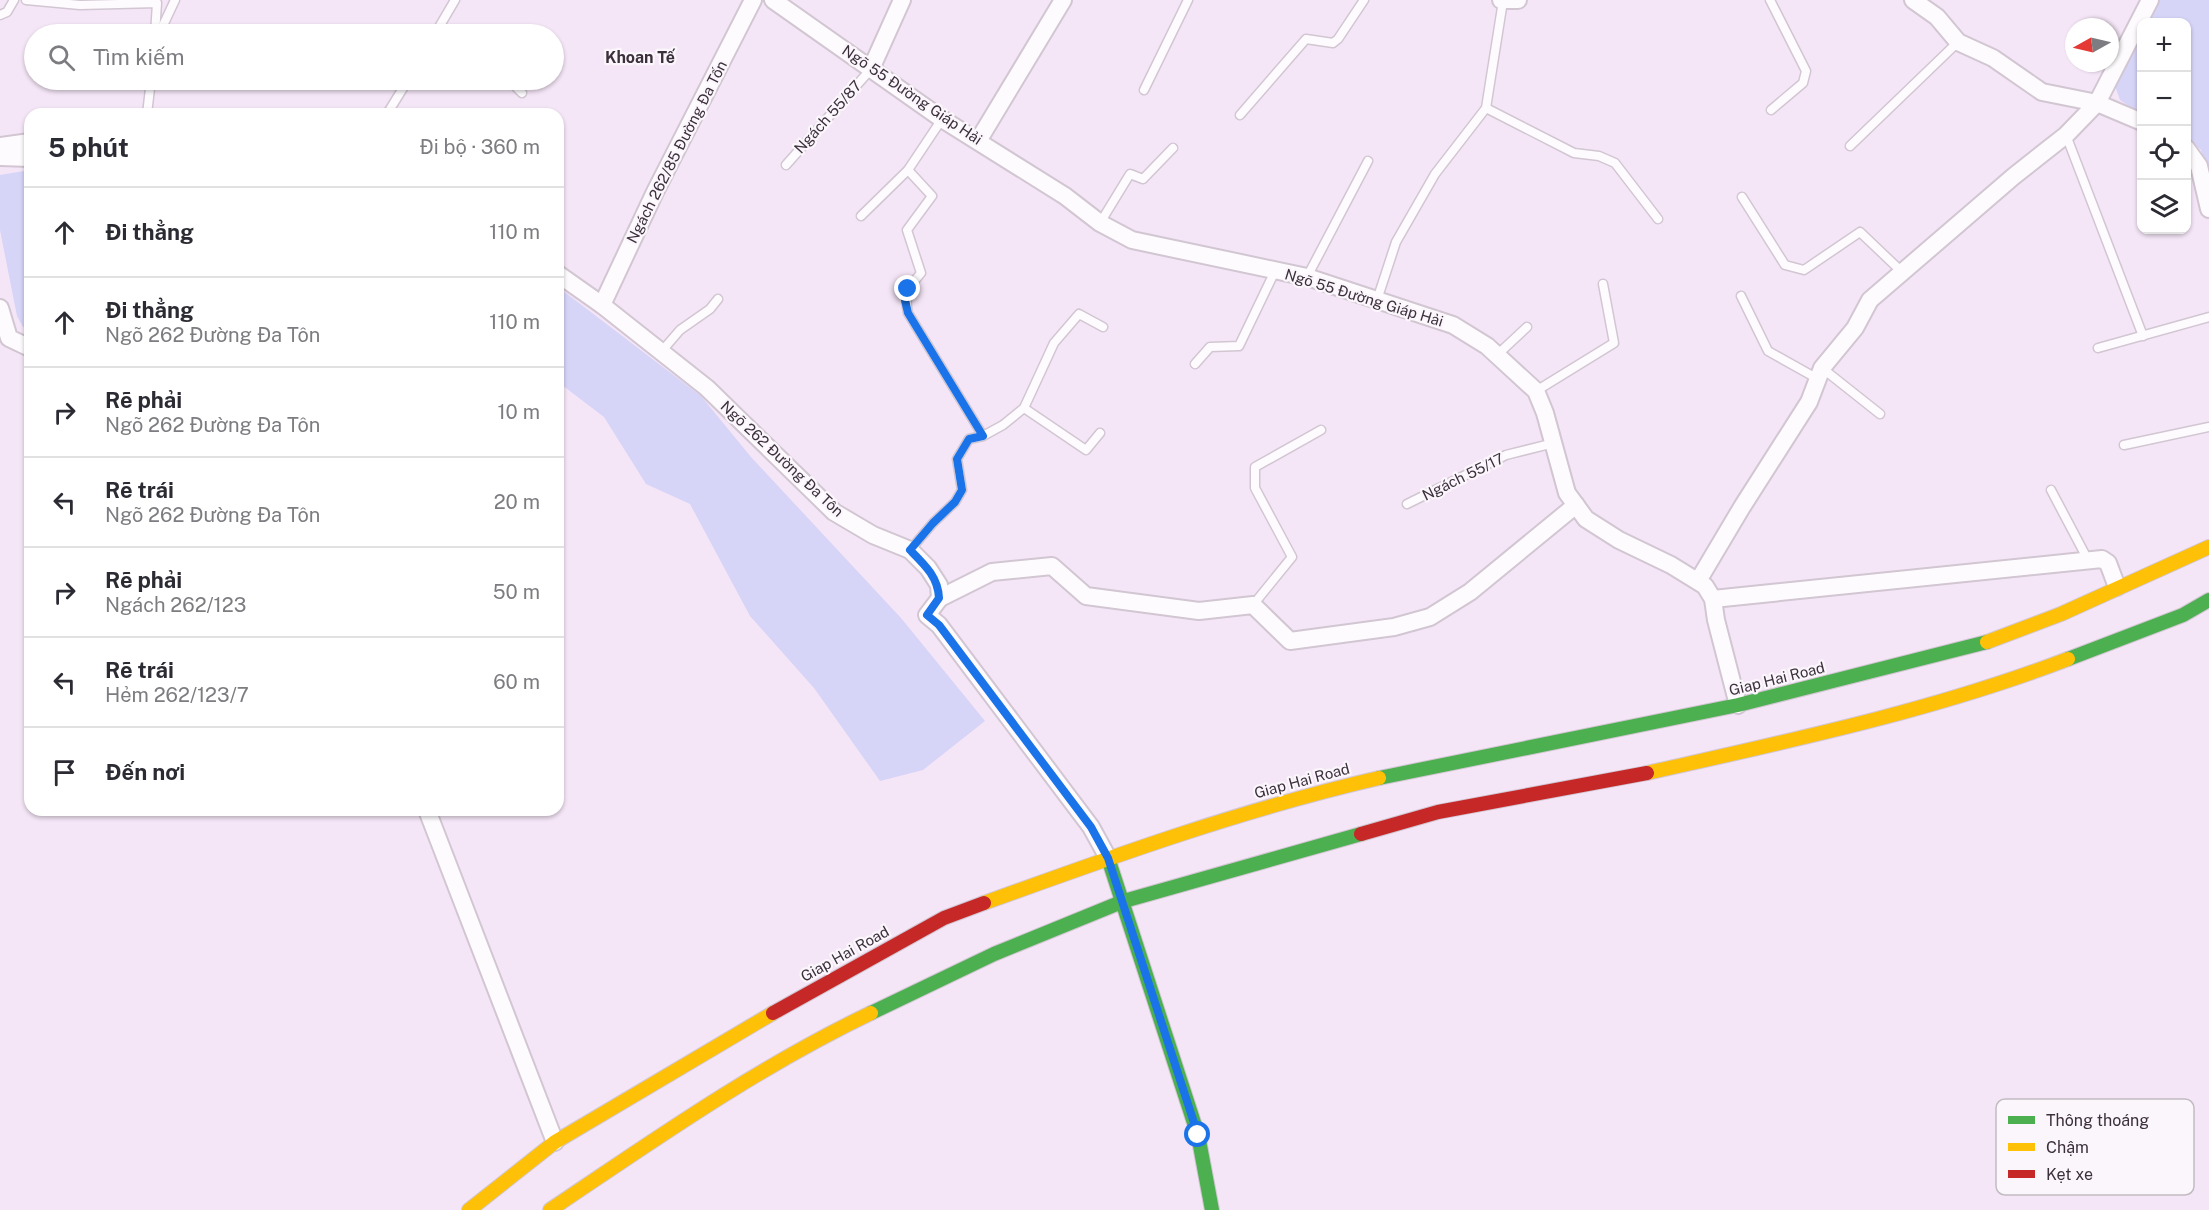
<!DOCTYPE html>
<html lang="vi">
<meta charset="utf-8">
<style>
:root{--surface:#fff;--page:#f2f2f3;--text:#2b2b33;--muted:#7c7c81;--line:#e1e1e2}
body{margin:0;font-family:"Public Sans",sans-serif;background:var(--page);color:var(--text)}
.controls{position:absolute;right:18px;top:18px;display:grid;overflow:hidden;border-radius:12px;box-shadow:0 2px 4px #0004}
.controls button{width:54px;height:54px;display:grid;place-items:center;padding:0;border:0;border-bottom:2px solid var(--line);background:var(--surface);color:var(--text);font:30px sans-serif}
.compass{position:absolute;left:2065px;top:18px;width:54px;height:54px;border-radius:50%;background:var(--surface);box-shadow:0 2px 4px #0004;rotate:262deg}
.stop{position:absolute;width:18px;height:18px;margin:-14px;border:4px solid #1a73e8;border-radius:50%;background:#fff}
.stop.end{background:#1a73e8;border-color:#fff;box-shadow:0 2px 6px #0008}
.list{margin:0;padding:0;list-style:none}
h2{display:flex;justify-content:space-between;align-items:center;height:78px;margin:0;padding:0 24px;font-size:26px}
h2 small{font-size:20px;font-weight:400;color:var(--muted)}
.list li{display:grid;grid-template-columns:39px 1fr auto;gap:18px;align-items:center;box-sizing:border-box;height:90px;padding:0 24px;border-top:2px solid var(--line)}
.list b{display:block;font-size:22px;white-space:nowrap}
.list p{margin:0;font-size:20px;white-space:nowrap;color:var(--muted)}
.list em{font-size:20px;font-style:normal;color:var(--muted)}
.icon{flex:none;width:33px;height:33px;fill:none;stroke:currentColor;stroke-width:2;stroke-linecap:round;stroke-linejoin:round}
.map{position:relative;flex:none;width:2209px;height:1210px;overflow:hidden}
.search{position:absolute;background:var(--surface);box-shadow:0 2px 4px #0004;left:24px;top:24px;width:540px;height:66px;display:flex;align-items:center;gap:15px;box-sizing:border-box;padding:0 21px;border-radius:33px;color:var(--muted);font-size:22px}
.panel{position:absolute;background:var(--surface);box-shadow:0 2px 4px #0004;left:24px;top:108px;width:540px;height:708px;border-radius:18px}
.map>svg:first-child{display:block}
.water{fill:#d6d4f7}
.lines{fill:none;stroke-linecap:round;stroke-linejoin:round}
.lane-casing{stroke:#d1c6d2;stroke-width:11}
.street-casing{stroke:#d1c6d2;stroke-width:20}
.fast-casing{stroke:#d1c6d2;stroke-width:16}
.slow-casing{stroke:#d1c6d2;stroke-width:16}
.jam-casing{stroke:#d1c6d2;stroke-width:16}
.lane{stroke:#fefbfe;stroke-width:8}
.street{stroke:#fefbfe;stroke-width:16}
.fast{stroke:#4caf50;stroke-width:14}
.slow{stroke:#ffc107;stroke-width:14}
.jam{stroke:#c62828;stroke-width:14}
.route{stroke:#1a73e8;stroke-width:8}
.labels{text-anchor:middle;stroke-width:4.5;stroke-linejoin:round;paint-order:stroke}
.street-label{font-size:15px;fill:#3b303c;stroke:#fbf6fb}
.neighbourhood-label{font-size:16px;font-weight:bold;fill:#3b303c;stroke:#fbf6fb}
.key{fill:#fbf6fb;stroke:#c1bbc2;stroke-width:1.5}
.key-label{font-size:16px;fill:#3b303c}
</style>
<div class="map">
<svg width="2209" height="1210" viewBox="0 0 2209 1210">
<rect width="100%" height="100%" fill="#f5e6f7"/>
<g class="water">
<path d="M2156,0H2209V181L2201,150L2187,137L2186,22H2143Z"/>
<path d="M2141,25V114L2120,100L2115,86Z"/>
<path d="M30,170V329L23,327L17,316L0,230V175Z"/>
<path d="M558,287L701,396L751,457L901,618L985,721L923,770L880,781L814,688L750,616L690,504L646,484L604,417L558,382Z"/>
</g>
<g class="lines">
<defs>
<g id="lane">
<path d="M26,0L80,5L157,3L155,34"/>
<path d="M1770,0L1806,71L1803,83L1771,110"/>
<path d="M0,15L7,12L14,0"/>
<path d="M159,34L175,0"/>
<path d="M435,34L455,0"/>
<path d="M509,80L522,93"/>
<path d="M1144,90L1188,0"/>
<path d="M1486,108L1574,153L1599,156L1615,163L1658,219"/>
<path d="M147,114L151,80"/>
<path d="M387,114L408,80"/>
<path d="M1240,115L1306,39L1333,43L1338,39L1364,0"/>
<path d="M2066,135L2143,336"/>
<path d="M1850,146L1958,42"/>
<path d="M786,165L871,69"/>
<path d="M908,170L932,196L907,230L921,273C909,287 904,294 908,313L983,436"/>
<path d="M1742,197L1785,265L1804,270L1860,232L1902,272"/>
<path d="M861,216L908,170L942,119"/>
<path d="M1100,223L1130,174L1143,179L1173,148"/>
<path d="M1307,277L1368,161"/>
<path d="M1741,296L1768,351L1818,379"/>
<path d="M1377,300L1396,242L1435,174L1486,108L1503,1"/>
<path d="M2098,348L2209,317"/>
<path d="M661,352L680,330L710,309L718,299"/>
<path d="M1497,355L1527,327"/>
<path d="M1195,364L1210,347L1239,346L1275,271"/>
<path d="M1822,368L1880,414"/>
<path d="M1536,391L1614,343L1603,284"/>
<path d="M1024,408L1086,450L1100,433"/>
<path d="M2124,445L2209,427"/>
<path d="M2051,490L2088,560"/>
<path d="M1407,504L1506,455L1554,443"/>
<path d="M910,550L933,523L955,502L962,490L957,459L969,439L983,436L1003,425L1024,408L1054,343L1079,314L1103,327"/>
<path d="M1253,605L1292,557L1255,488V467L1321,430"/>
</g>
<g id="street">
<path d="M773,0L942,119L1065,196L1100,223L1132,240L1307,277L1453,325L1487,346L1536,391L1545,413L1567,493L1586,519L1619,540L1671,565L1705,586L1713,599L1716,620L1738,705"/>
<path d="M1501,0H1518"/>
<path d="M1913,0L1937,17L1958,42L1993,58L2042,92L2097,103L2142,122"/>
<path d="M871,69L902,0"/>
<path d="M978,141L1063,0"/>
<path d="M0,146L30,142"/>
<path d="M2186,148L2199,166L2209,209"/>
<path d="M0,157L30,158"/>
<path d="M558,274L602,305L707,388L834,512L873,535L910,550L928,568L939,585L940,598L927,615L939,625L1091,827L1108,858"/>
<path d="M602,305L655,192L753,0"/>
<path d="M0,308L9,338L30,348"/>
<path d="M1698,581L1742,507L1809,402L1822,368L1855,328L1870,300L2014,176L2066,135L2097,103L2150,0"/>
<path d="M940,598L992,572L1052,566L1086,596L1199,611L1253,605L1290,641L1394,627L1430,617L1470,592L1576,505"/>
<path d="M1713,599L2102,559L2108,563L2117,587"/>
<path d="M427,810L555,1142"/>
</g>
<g id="fast">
<path d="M2068,659L2183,615L2209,600"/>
<path d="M1379,778L1738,705L1987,642"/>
<path d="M1108,858L1198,1135L1212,1210"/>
<path d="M871,1013L994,954L1124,901L1361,834"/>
</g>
<g id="slow">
<path d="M1987,642L2061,614L2209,547"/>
<path d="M1647,773C1789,741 1932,711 2068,659"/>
<path d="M984,903C1114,856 1244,809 1379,778"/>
<path d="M469,1210L555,1142L773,1013"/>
<path d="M550,1210C654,1140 758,1067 871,1013"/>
</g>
<g id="jam">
<path d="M1361,834L1438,812L1647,773"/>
<path d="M773,1013L944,918L984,903"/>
</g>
</defs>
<use href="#lane" class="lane-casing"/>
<use href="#street" class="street-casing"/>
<use href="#fast" class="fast-casing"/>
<use href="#slow" class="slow-casing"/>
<use href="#jam" class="jam-casing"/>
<use href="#lane" class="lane"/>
<use href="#street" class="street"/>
<use href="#fast" class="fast"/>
<use href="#slow" class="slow"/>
<use href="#jam" class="jam"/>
</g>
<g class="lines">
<path class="route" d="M908,289L905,300L908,313L983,436L969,439L957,459L962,490L955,502L933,523L910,550C925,565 938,577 939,598L927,615L939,625L1091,827L1108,858L1198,1135"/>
</g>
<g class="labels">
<g class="street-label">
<text transform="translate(912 95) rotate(34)" y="5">Ngõ 55 Đường Giáp Hải</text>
<text transform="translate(828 117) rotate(-48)" y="5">Ngách 55/87</text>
<text transform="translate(677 152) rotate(-63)" y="5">Ngách 262/85 Đường Đa Tốn</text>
<text transform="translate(1364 298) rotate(17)" y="5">Ngõ 55 Đường Giáp Hải</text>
<text transform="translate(782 459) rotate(43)" y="5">Ngõ 262 Đường Đa Tôn</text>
<text transform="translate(1463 477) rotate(-26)" y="5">Ngách 55/17</text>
<text transform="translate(1777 679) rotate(-14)" y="5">Giap Hai Road</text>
<text transform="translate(1302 781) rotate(-15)" y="5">Giap Hai Road</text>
<text transform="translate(845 954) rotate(-29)" y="5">Giap Hai Road</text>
</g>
<g class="neighbourhood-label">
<text x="640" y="63">Khoan Tế</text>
</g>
</g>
<rect x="1996" y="1099" width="198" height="96" rx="9" class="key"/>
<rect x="2008" y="1116" width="27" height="8" fill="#4caf50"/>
<rect x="2008" y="1143" width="27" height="8" fill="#ffc107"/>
<rect x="2008" y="1170" width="27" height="8" fill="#c62828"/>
<g class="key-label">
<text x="2046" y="1126">Thông thoáng</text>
<text x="2046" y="1153">Chậm</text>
<text x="2046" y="1180">Kẹt xe</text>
</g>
</svg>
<div class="controls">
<button>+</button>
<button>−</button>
<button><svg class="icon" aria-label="locate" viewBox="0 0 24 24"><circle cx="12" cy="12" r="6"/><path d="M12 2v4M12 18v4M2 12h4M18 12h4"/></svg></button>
<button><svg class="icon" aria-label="layers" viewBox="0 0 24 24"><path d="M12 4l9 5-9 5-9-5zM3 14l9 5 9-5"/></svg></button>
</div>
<svg class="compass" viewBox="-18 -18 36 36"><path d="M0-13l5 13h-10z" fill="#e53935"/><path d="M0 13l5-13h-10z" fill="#7c7c81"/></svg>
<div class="stop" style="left:1198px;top:1135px"></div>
<div class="stop end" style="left:908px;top:289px"></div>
<div class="search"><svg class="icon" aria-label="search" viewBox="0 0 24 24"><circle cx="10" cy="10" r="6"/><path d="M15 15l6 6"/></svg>Tìm kiếm</div>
<section class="panel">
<h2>5 phút<small>Đi bộ · 360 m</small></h2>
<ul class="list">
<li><svg class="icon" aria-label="ahead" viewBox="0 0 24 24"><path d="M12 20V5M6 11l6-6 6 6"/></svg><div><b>Đi thẳng</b></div><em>110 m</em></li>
<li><svg class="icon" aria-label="ahead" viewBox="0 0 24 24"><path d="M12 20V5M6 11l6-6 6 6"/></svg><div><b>Đi thẳng</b><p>Ngõ 262 Đường Đa Tôn</p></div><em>110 m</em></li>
<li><svg class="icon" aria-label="right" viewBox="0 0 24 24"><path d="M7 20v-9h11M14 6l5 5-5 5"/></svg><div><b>Rẽ phải</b><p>Ngõ 262 Đường Đa Tôn</p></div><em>10 m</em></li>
<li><svg class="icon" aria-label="left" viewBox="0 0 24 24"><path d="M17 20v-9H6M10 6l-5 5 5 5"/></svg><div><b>Rẽ trái</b><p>Ngõ 262 Đường Đa Tôn</p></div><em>20 m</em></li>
<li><svg class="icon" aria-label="right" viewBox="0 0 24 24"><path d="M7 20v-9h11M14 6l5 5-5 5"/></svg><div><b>Rẽ phải</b><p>Ngách 262/123</p></div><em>50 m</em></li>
<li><svg class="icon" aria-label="left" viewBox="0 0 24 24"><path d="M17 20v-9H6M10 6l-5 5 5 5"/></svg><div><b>Rẽ trái</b><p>Hẻm 262/123/7</p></div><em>60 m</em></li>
<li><svg class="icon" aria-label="arrive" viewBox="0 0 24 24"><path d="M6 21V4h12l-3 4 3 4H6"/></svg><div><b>Đến nơi</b></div></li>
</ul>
</section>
</div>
